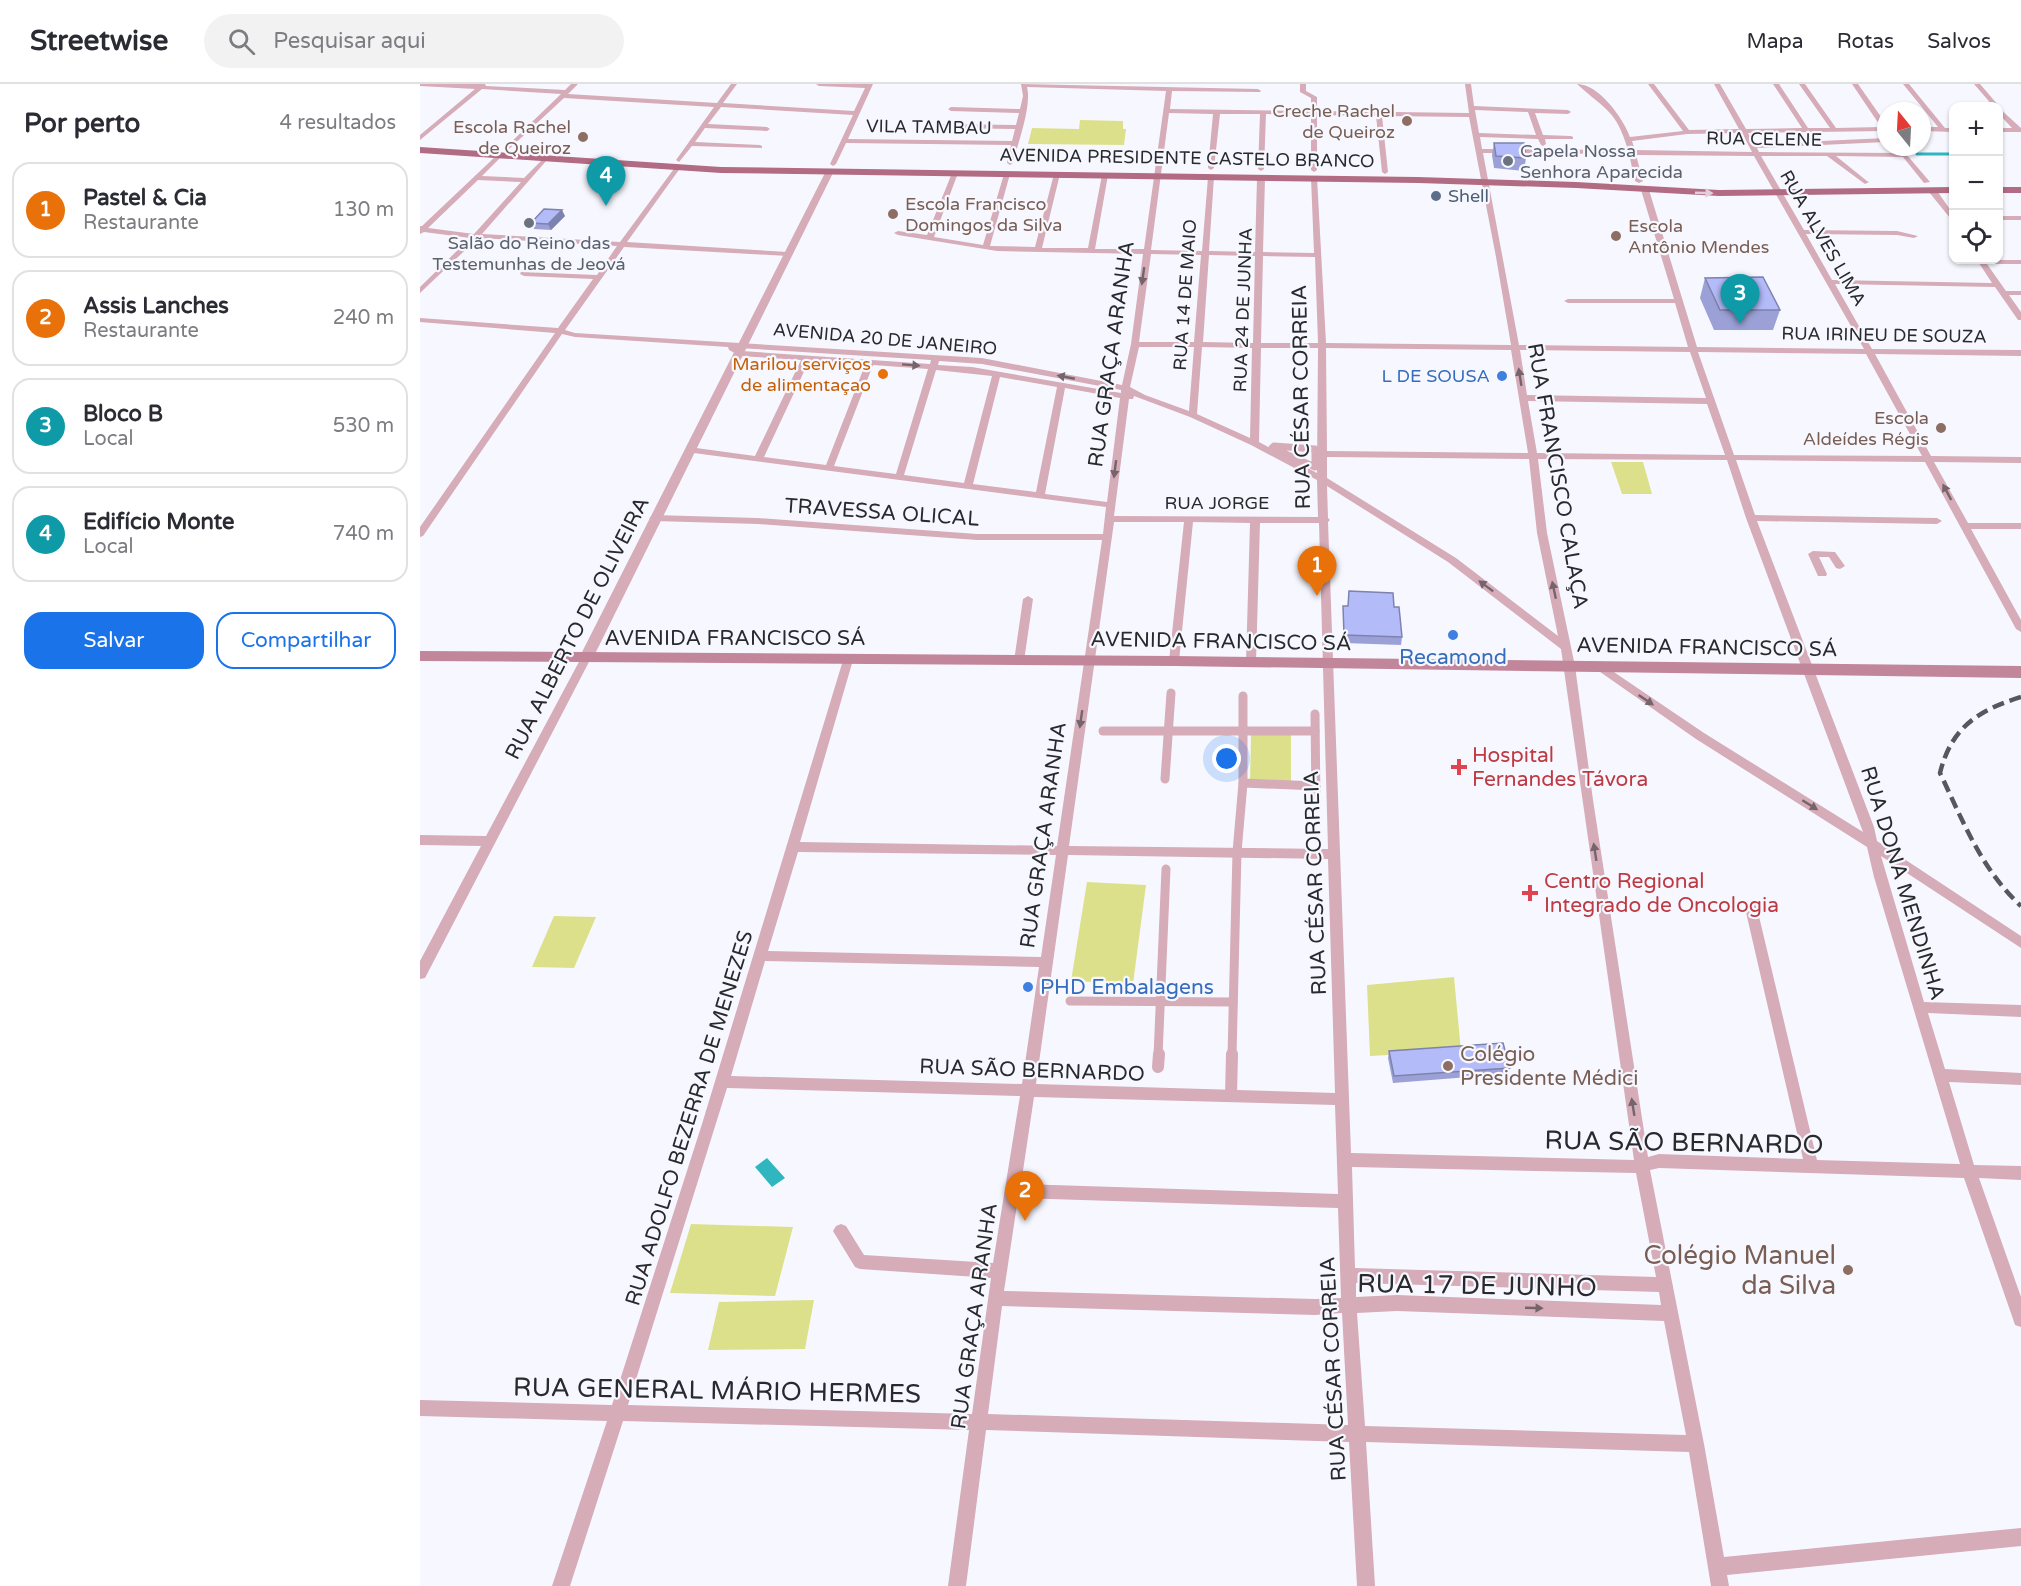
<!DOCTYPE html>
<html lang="pt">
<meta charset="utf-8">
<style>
:root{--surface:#fff;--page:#f2f2f3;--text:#2b2b33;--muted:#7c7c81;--line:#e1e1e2;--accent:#1a73e8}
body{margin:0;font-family:"Varela Round",sans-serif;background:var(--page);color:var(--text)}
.controls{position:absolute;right:18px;top:18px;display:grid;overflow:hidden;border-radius:12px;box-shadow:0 2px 4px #0004}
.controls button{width:54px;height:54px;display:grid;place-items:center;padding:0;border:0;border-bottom:2px solid var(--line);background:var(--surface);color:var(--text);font:30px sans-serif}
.compass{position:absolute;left:1457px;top:18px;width:54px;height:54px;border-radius:50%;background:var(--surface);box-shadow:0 2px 4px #0004;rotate:342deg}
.you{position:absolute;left:807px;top:675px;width:21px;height:21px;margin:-15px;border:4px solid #fff;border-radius:50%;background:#1a73e8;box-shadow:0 0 0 9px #1a73e833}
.badge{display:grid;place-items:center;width:39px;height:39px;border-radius:50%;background:var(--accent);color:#fff;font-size:20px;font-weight:700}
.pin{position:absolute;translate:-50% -50px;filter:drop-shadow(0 2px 3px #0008)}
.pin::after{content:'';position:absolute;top:32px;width:21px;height:18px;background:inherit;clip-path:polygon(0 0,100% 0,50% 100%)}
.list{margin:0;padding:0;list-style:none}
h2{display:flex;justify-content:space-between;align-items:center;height:78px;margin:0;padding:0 24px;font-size:26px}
h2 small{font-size:20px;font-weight:400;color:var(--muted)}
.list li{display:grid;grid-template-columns:39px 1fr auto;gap:18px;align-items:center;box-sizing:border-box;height:96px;margin:0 12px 12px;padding:0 12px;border:2px solid var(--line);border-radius:18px}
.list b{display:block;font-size:22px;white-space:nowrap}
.list p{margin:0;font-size:20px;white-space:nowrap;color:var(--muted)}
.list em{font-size:20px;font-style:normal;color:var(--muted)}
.actions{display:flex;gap:12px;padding:18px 24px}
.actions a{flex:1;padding:14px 0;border:2px solid var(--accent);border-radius:18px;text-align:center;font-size:21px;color:var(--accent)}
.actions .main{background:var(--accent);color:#fff}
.icon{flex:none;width:33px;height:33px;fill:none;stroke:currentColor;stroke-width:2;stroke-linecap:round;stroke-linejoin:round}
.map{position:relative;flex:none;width:1601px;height:1502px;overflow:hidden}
header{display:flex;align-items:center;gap:36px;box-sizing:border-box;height:84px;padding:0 30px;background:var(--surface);border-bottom:2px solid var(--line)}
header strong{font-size:28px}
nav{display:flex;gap:33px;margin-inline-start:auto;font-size:21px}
.search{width:420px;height:54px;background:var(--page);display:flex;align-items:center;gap:15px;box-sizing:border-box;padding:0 21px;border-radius:33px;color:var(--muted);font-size:22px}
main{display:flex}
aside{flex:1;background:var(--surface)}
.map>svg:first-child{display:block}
.green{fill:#dde08a}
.water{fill:#2fb6bf}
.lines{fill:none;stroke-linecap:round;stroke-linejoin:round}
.stream{stroke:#2fb6bf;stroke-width:3}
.pedestrian-far2{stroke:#d5acb8;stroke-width:7}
.pedestrian-far1{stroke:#d5acb8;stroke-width:9}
.pedestrian{stroke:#d5acb8;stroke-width:12}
.minor{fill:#d5acb8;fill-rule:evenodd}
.tertiary{fill:#d5acb8;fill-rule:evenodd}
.secondary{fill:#c18699;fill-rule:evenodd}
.primary{fill:#b16b83;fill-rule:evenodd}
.rail{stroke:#57585d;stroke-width:4.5;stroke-dasharray:12 6;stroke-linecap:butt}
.wall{fill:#9ba1d6}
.shaded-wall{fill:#7e83ae}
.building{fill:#b4bbf9;stroke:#7e83ae;stroke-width:1.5}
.oneway{fill:#e2ceda}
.oneway2{fill:#76646c}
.education-dot{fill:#8d6e63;stroke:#f7f8ff;stroke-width:2}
.worship-dot{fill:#6b7280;stroke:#f7f8ff;stroke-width:2}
.service-dot{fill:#5c6f8a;stroke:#f7f8ff;stroke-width:2}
.food-dot{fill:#e8710a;stroke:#f7f8ff;stroke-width:2}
.shop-dot{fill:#3f7fe0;stroke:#f7f8ff;stroke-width:2}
.health-dot{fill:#e0444e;stroke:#f7f8ff;stroke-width:2}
.labels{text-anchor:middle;stroke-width:4.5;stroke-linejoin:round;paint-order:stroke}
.far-education-label{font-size:18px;fill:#785e54;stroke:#f7f8ff;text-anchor:end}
.far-street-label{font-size:18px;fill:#292a2e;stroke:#f7f8ff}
.far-worship-label{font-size:18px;fill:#5b616d;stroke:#f7f8ff;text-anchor:start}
.far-service-label{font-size:18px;fill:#4e5e75;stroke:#f7f8ff;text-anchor:start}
.far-food-label{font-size:18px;fill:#c56008;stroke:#f7f8ff;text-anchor:end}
.far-shop-label{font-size:18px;fill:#366cbe;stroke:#f7f8ff;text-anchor:end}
.street-label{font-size:21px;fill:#292a2e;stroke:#f7f8ff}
.shop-label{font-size:21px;fill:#366cbe;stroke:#f7f8ff}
.health-label{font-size:21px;fill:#be3a42;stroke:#f7f8ff;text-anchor:start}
.education-label{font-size:21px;fill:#785e54;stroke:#f7f8ff;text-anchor:start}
.near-street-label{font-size:26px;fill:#292a2e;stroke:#f7f8ff}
.near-education-label{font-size:26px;fill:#785e54;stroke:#f7f8ff;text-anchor:end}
</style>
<header>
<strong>Streetwise</strong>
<div class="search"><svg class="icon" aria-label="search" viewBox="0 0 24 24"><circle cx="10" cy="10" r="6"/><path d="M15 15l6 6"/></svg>Pesquisar aqui</div>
<nav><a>Mapa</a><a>Rotas</a><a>Salvos</a></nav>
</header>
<main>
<aside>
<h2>Por perto<small>4 resultados</small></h2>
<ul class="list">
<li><span class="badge" style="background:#e8710a">1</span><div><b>Pastel &amp; Cia</b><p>Restaurante</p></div><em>130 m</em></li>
<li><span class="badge" style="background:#e8710a">2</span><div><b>Assis Lanches</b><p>Restaurante</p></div><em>240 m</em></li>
<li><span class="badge" style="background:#0f9aa8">3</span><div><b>Bloco B</b><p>Local</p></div><em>530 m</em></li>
<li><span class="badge" style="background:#0f9aa8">4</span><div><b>Edifício Monte</b><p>Local</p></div><em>740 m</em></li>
</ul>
<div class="actions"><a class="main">Salvar</a><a>Compartilhar</a></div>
</aside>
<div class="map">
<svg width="1601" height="1502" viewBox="0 0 1601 1502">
<rect width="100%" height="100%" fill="#f7f8ff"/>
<g class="green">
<path d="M660,36L703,37V45H706L704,61L608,60L612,44L659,45Z"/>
<path d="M1191,378H1223L1232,410H1202Z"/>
<path d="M831,650L871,651V699L830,698Z"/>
<path d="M667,798L726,801L713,900L651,897Z"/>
<path d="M134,832L176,833L154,884L112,883Z"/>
<path d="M1034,893L1041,967L950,972L947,901Z"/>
<path d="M271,1140L373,1143L355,1212L250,1209Z"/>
<path d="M394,1216L385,1265L288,1266L299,1218Z"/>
</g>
<path class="water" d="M347,1074L365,1094L352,1103L335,1083Z"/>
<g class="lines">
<path class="stream" d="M1497,70H1534"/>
<path class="pedestrian-far2" d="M854,362L895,365V383L852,364Z"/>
<g class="pedestrian-far1">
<path d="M895,630L896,720"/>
<path d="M683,647H895"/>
<path d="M745,695L751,609"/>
<path d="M823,699L896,702"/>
<path d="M650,917L813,918"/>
<path d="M738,972L746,785"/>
<path d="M812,972L817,768L823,699V612"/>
</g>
<g class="pedestrian">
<path d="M738,983L739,970"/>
<path d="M811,1012L812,970"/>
</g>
<g class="minor">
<path d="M0,0H65L66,2L145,6L151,0H158L148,10L297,19L311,0H317L303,19L434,27L445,4L399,2L396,0H453L428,55L592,57L595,45L524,44L521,42L524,40L596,41L599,29L531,27L528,25L531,23L600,25L603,12L601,0L838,5L841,7L840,8L752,7L750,25L891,27V14L880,8V0H886V7L897,13V27L1049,29L1045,0H1051L1054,22L1148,26L1151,28L1148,30L1115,29L1123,51L1151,52L1153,53V55H1125L1126,60L1123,62L1121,61L1118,55L1060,53L1062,65L1208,66C1196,25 1185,26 1157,0C1179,0 1203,34 1210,53L1263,47L1228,0H1234L1269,46L1319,45L1294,0H1300L1326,45L1382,44L1353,0H1359L1388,44H1410L1379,0H1385L1416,44L1461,43L1432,0H1438L1466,40V47L1328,49L1334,60L1466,54V58L1337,64L1339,68L1480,69L1478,66L1481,64L1510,98L1504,99L1483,73L1416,72L1447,97L1449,98L1445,100L1407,72H1341L1384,146L1477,147L1498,152L1494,154L1477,151L1386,150L1412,196L1572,199L1557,176H1601V180H1567L1586,207H1601V211H1589L1601,228V236H1598L1575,203L1415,200L1452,265L1601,266V272L1455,270L1511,372L1601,373V379L1514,378L1548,439H1601V445H1551L1601,536V548L1596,545L1505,378L1316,376L1335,431L1517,434L1522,437L1517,440L1337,437L1454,743L1457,757L1601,852V864L1461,772L1504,918L1601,921V933L1508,929L1525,985L1601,989V1001L1529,998L1554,1081L1601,1082V1096L1559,1094L1601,1213V1243L1595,1241L1593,1235L1544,1094L1239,1084L1230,1086L1284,1360L1304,1473L1601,1444V1462L1307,1491L1309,1502H1291L1269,1368L946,1358L955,1502H937L929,1358L566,1346L546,1502H528L549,1346L203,1337L150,1502H132L187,1337L0,1332V1316L192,1321L282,1040L424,573H432L433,576L380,758L637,762L682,456H557L338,440L234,437L229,434L234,431L338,434L557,450H683L686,423L266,368V364L269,363L335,372L381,276L320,272L309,266L308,263L155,253L142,250L3,452L0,453V443L135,249L0,238V234L138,244L173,195L104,192L100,190L101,188L177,191L197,162L58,154L0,209V203L50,154L4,148L0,150V142H2L77,71L82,72L62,92L104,94L125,73L128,75L127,76L62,150L200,158L256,82L258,81L261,83L207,158L368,168L372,170L368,172L204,163L145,246L155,249L562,274L702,301L711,260L723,170L577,167L478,151L474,149L478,147L507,151L532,89L535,87L538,89L514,153L563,161L584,90L587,88L590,90L570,162L615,163L634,90L637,88L640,90L622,164H668L682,91L685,89L688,91L675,165H724L746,7L607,3C612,22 598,58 593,79L590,81L587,79L591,61L426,59L416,80L413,82L410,80L433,31L301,23L288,40L347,43L350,45L347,47L285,44L275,58L340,61L342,62V64L272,62L259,78L256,76L294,23L144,14L87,67L84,65L85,64L141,10L62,5L0,56V51L55,5L0,2ZM1055,26L1108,28L1116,51L1059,49ZM749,29L793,30L788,84L791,86L794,84L800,30H840L838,85L841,87L844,85L846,30L891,31V86L894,88L897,86V31L956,32L962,88L965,90L968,88L962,32L1049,33L1076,173L1091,261L906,259L897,93L891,94L894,169L843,168L845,94L841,92L837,94L835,168L789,167L794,93L791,91L788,93L782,167L731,166ZM1322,49L1332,68L1215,66L1212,57L1267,50ZM1063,69L1209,70L1215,97L1219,99L1223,97L1216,71L1334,72L1444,265L1277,263L1229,106L1225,104L1221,106L1254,215H1148L1144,217L1148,219H1255L1268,263L1099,261ZM58,96L101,98L54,150L8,144ZM731,170L781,171L774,258H719ZM789,171L835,172L833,259L783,258ZM843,172L895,173L898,259H841ZM719,263H774L769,327L725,311L710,303ZM782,263L832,264L830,354L777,330ZM318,264L511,276L510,280L322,267ZM841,264H898L897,389L839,358ZM906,264L1091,266L1108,369L907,367ZM1100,266L1270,268L1286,314L1107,311ZM1278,268L1446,270L1502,372L1314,371ZM389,277L445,281L406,381L344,373ZM519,277L562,280L701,306V309L552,283L518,281ZM453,281L508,285L476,390L414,382ZM516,286L572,292L544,399L484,391ZM580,293L637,303L616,408L553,400ZM645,304L700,314L687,418L625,410ZM714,312L770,333L831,361L897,396L898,433L694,432L709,315H713ZM1108,317L1287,320L1305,371L1117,369ZM907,373L1109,375L1117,449L1138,552L1036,474L907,394ZM1118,375L1307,376L1326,434L1443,748L1284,649L1182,580L1178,579L1173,583L1276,655L1447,763L1454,793L1540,1080L1397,1076L1337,824L1335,820H1327L1325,824L1383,1075L1239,1070L1228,1073L1173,716L1155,582L1127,449ZM907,402L1028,478L1141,565L1214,1076L931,1069L908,438L910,436L908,434ZM694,438H764L749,577L754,581L759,577L773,438L830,439L826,578L831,582L836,578L840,439H899L908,765L649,762ZM378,768L636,771L621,873L348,867ZM648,771L908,775L915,1009L616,1000ZM345,877L619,883L602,1000L311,992ZM307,1004L600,1012L573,1179L444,1171L426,1142L421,1140L416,1142L413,1147L435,1183L440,1185L571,1194L552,1330L208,1321ZM614,1013L915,1021L918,1110L601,1100ZM932,1083L1216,1089L1236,1193L935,1184ZM598,1114L918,1124L921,1214L895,1215L584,1207ZM936,1199L1239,1208L1241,1221L977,1211L936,1213ZM582,1222L895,1231L922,1229L928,1341L568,1330ZM977,1227L1244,1237L1266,1351L945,1342L937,1229Z"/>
<path d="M1483,0H1489L1525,44H1534V48L1502,47V43H1518Z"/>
<path d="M1554,0H1560L1578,21L1579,22L1578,23L1573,22Z"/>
<path d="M1578,23L1601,44V48H1578V44H1592L1578,29Z"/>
<path d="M1509,104H1515L1534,131V139L1509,108Z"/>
<rect x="1578" y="132" width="23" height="4"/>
<path d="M1393,467L1415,468L1425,482L1420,485L1416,484L1409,473H1399L1407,490L1406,492H1398L1388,470Z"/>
<path d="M608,512L613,515L604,577L599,581L594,577L603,515Z"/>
<path d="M166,570L171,574L5,894L0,895V877L61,762L0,761V751L66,752L161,574Z"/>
</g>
<path class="tertiary" d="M407,85L414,87L173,574L166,579L161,577L159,574Z"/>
<path class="secondary" d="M0,567L754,572L1601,582V594L754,582L0,577Z"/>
<g class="primary">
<path d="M0,63L301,83L998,93L1156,98L1299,106L1534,103V109L1299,112L1156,104L998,99L301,89L0,69Z"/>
<rect x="1578" y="103" width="23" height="6"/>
</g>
<path class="rail" d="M1601,613C1558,626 1531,644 1520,689C1543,737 1561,785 1601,822"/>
</g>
<g class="wall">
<path d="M1074,59L1106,74L1104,87L1074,84L1072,71Z"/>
<path d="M145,132L131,146L114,145L111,139Z"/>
<path d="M1285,194L1360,226L1353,246H1294L1280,214Z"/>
<path d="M929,507L974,523L982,553L981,561L923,559V522H928Z"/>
<path d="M969,967L1090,984L1087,990L973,999L968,974Z"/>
</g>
<path class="shaded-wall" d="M142,126L145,132L131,146L128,140Z"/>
<g class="building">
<path d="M1074,59H1104L1106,74L1076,72Z"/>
<path d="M124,125L142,126L128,140L111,139Z"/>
<path d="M1343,193L1360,226H1300L1285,194Z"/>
<path d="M929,507L973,509L974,523H979L982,553L924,551L923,522H928Z"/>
<path d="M1083,959L1090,984L974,992L969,967Z"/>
</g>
<defs><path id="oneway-solid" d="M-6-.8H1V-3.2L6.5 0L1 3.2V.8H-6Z" transform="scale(1.5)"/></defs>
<use class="oneway" href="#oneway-solid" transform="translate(1284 109) rotate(2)"/>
<g class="oneway2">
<use href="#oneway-solid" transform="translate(723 192) rotate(98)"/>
<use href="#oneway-solid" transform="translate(491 281) rotate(4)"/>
<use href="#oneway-solid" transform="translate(646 293) rotate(-169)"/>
<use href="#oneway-solid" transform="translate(1100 293) rotate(-99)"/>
<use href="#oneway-solid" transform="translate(695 385) rotate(97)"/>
<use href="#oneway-solid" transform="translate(1527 408) rotate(-118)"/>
<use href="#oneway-solid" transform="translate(1066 502) rotate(-143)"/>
<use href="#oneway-solid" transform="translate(1134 506) rotate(-102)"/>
<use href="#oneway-solid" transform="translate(1226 616) rotate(34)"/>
<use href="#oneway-solid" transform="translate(661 635) rotate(98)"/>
<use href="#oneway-solid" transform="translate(1390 721) rotate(32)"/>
<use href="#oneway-solid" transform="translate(1175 768) rotate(-99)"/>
<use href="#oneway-solid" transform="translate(1213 1023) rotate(-99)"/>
<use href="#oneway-solid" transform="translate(1114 1224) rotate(2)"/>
</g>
<g class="education-dot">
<circle cx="987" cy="37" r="6"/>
<circle cx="163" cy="53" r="6"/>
<circle cx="473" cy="130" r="6"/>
<circle cx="1196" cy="152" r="6"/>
<circle cx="1521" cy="344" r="6"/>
<circle cx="1028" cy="982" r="6"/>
<circle cx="1428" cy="1186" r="6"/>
</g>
<g class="worship-dot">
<circle cx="1088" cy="77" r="6"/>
<circle cx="109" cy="139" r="6"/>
</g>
<circle class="service-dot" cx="1016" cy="112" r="6"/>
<circle class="food-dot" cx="463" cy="290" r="6"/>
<g class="shop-dot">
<circle cx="1082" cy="292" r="6"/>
<circle cx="1033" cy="551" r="6"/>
<circle cx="608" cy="903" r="6"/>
</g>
<g class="health-dot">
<path d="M1036 674h6v6h6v6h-6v6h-6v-6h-6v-6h6z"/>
<path d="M1107 800h6v6h6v6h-6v6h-6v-6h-6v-6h6z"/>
</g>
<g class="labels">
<g class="far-education-label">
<text x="975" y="33">Creche Rachel<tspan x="975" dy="21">de Queiroz</tspan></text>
<text x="151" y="49">Escola Rachel<tspan x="151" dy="21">de Queiroz</tspan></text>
<text x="485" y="126" text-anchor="start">Escola Francisco<tspan x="485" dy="21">Domingos da Silva</tspan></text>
<text x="1208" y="148" text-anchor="start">Escola<tspan x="1208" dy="21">Antônio Mendes</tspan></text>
<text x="1509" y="340">Escola<tspan x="1509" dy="21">Aldeídes Régis</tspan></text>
</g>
<g class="far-street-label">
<text transform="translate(509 43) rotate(1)" y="6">VILA TAMBAU</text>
<text transform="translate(1344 55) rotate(1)" y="6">RUA CELENE</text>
<text transform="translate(767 74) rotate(1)" y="6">AVENIDA PRESIDENTE CASTELO BRANCO</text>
<text transform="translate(1403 154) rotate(60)" y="6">RUA ALVES LIMA</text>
<text transform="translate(765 211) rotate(-86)" y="6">RUA 14 DE MAIO</text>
<text transform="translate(823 226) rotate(-88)" y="6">RUA 24 DE JUNHA</text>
<text transform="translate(1464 251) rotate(1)" y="6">RUA IRINEU DE SOUZA</text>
<text transform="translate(465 255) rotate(5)" y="6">AVENIDA 20 DE JANEIRO</text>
<text x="797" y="425">RUA JORGE</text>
</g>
<g class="far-worship-label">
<text x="1100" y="73">Capela Nossa<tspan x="1100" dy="21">Senhora Aparecida</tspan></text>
<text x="109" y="165" text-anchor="middle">Salão do Reino das<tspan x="109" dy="21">Testemunhas de Jeová</tspan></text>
</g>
<g class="far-service-label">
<text x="1028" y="118">Shell</text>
</g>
<g class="far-food-label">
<text x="451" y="286">Marilou serviços<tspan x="451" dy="21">de alimentaçao</tspan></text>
</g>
<g class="far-shop-label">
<text x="1070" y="298">L DE SOUSA</text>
</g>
<g class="street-label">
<text transform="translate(691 270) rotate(-82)" y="7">RUA GRAÇA ARANHA</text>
<text transform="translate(881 313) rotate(-91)" y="7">RUA CÉSAR CORREIA</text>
<text transform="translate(1138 392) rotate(80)" y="7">RUA FRANCISCO CALAÇA</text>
<text transform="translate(462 428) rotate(4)" y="7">TRAVESSA OLICAL</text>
<text transform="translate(157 544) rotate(-63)" y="7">RUA ALBERTO DE OLIVEIRA</text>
<text x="315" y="561">AVENIDA FRANCISCO SÁ</text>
<text transform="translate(801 557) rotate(1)" y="7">AVENIDA FRANCISCO SÁ</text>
<text transform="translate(1287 563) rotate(1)" y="7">AVENIDA FRANCISCO SÁ</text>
<text transform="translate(623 751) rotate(-82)" y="7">RUA GRAÇA ARANHA</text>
<text transform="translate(895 799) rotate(-92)" y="7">RUA CÉSAR CORREIA</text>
<text transform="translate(1483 799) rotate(73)" y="7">RUA DONA MENDINHA</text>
<text transform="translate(612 986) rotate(2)" y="7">RUA SÃO BERNARDO</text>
<text transform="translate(269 1034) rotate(-73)" y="7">RUA ADOLFO BEZERRA DE MENEZES</text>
<text transform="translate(554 1232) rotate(-82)" y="7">RUA GRAÇA ARANHA</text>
<text transform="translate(913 1285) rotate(-93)" y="7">RUA CÉSAR CORREIA</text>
</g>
<g class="shop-label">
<text x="1033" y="580">Recamond</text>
<text x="620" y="910" text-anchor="start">PHD Embalagens</text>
</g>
<g class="health-label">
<text x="1052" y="678">Hospital<tspan x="1052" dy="24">Fernandes Távora</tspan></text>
<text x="1124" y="804">Centro Regional<tspan x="1124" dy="24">Integrado de Oncologia</tspan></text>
</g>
<g class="education-label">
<text x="1040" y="977">Colégio<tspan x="1040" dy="24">Presidente Médici</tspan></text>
</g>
<g class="near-street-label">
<text transform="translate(1264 1058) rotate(1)" y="9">RUA SÃO BERNARDO</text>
<text transform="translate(1057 1201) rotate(1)" y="9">RUA 17 DE JUNHO</text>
<text transform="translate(297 1306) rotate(1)" y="9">RUA GENERAL MÁRIO HERMES</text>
</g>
<g class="near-education-label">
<text x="1416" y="1180">Colégio Manuel<tspan x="1416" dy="30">da Silva</tspan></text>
</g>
</g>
</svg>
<div class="controls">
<button>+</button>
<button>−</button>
<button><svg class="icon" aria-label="locate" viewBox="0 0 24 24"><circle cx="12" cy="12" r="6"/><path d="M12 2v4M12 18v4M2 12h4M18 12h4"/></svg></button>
</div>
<svg class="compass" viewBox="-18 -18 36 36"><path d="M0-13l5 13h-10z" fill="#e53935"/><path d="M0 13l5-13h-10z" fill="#7c7c81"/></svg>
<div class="you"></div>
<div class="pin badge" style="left:897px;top:512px;background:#e8710a">1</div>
<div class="pin badge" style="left:605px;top:1137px;background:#e8710a">2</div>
<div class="pin badge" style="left:1320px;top:240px;background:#0f9aa8">3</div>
<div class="pin badge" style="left:186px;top:122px;background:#0f9aa8">4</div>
</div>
</main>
